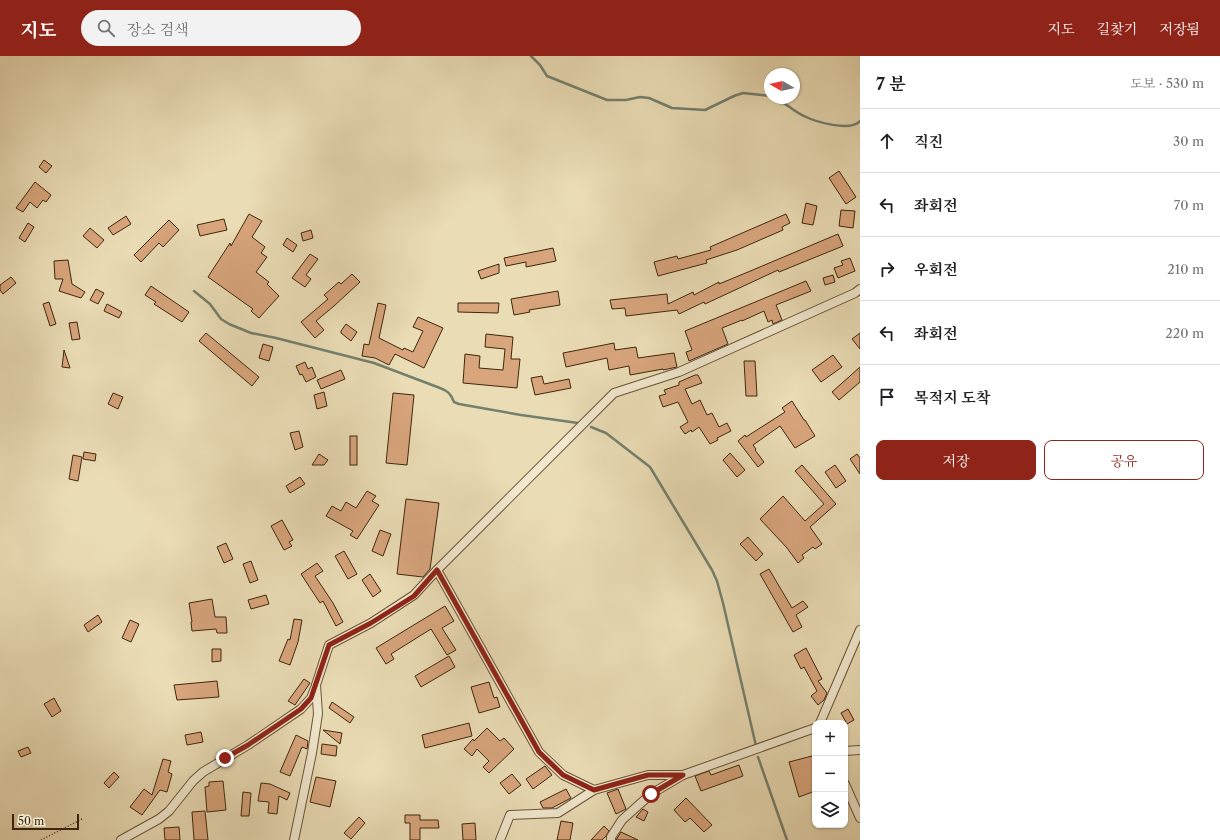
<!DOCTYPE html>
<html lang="ko">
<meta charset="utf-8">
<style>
:root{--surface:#fff;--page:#f2f2f2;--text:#202124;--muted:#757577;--line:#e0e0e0;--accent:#8f2418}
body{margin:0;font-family:"Libre Caslon Text","Noto Serif KR",serif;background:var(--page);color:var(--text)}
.controls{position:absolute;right:12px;bottom:12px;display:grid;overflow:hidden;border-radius:8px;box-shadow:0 1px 3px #0004}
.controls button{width:36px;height:36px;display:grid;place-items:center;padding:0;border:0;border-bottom:1px solid var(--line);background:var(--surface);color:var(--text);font:20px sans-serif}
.compass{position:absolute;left:764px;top:12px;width:36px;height:36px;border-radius:50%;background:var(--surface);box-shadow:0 1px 3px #0004;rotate:279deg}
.scale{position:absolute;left:12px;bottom:10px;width:67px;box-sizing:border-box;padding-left:4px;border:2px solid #3f270d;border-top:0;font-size:11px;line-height:14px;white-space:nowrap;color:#3f270d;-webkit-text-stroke:3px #f1e8cf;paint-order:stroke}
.stop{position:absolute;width:12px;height:12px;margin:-9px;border:3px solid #8f2418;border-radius:50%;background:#fff}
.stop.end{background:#8f2418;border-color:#fff;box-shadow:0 1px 4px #0008}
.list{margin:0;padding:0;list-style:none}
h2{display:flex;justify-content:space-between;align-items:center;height:52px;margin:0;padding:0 16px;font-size:17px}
h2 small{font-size:13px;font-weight:400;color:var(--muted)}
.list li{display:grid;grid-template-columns:26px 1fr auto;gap:12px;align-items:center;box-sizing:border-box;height:64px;padding:0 16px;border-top:1px solid var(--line)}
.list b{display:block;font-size:15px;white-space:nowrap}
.list em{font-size:13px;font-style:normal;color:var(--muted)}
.actions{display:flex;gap:8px;padding:12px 16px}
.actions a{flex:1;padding:9px 0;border:1px solid var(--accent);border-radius:8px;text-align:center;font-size:14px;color:var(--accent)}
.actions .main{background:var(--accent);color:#fff}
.icon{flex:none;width:22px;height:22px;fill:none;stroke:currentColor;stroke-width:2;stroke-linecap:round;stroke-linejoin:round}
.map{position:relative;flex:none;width:860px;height:784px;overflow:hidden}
header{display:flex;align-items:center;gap:24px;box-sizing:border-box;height:56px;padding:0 20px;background:var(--accent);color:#fff}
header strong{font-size:19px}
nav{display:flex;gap:22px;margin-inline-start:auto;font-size:14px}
.search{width:280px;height:36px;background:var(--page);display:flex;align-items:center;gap:10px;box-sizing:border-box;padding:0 14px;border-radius:22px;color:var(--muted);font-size:15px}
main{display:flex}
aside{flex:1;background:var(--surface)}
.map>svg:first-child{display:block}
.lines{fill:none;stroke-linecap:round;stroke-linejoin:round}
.stream{stroke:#74806e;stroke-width:2.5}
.building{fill:#d8a57c;stroke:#3f270d}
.street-casing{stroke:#6a5437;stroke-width:10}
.path{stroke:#3f270d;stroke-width:1.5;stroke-dasharray:1 2;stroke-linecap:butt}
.street{stroke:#f1e8cf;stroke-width:8}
.route{stroke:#8f2418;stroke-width:5}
</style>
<header>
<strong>지도</strong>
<div class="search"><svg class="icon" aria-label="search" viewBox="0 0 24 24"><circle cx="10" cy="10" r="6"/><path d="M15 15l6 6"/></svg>장소 검색</div>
<nav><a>지도</a><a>길찾기</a><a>저장됨</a></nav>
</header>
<main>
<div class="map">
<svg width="860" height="784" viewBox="0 0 860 784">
<rect width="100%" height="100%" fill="#eadcb5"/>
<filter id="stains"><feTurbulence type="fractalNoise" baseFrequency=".005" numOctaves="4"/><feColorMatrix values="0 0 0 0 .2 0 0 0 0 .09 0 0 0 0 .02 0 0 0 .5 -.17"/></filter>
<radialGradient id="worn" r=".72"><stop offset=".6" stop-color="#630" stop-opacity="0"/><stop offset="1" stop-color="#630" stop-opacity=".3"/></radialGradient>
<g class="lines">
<g class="stream">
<path d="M531,0L540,9L547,20L607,44H626L640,41L649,42L672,52L705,54L734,40L743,37L770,40"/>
<path d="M775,42C786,47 793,55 804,60C816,66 850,76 860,65"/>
<path d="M194,235L210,248L221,263L229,268L251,277L276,282L374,307L440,332C448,335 451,338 454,346L459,348L521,359L578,367"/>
<path d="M591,371L606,377L650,411L712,514L717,525L723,547L756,690"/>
<path d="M758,701L787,784"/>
</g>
</g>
<g class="building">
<path d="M44,104L52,110L46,117L39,111Z"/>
<path d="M839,115L856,141L846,148L829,122Z"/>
<path d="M35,126L51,139L46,146L43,144L37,152L30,146L23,156L16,152Z"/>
<path d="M806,147L817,150L813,169L802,167Z"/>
<path d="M841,154L855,155L853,172L839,170Z"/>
<path d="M249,158L262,165L252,181L265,191L261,197L267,201L256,216L269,226L267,228L279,240L259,262L251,255L253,253L208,221L230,187L231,190Z"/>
<path d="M786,158L790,167L782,171L783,174L737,194L706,204L707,207L658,220L654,206L677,200L678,203L711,194L710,191Z"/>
<path d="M126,160L131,168L113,179L108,172Z"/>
<path d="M224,163L227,174L200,180L197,169Z"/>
<path d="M169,164L179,174L163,191L159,187L141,206L134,199Z"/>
<path d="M28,167L34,171L25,186L19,182Z"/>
<path d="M90,172L104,184L97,192L83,180Z"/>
<path d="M311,174L313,182L303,185L301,177Z"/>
<path d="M838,178L843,190L779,216L778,214L705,248L704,246L679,258L677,254L626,260L625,252L612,253L610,244L667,238L668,248L693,236L694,239L719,226V228L748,216Z"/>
<path d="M287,182L297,189L293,196L283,189Z"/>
<path d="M553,192L556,205L526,211V206L506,210L504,202Z"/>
<path d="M310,198L318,203L306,219L311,223L305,231L292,222Z"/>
<path d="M850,202L855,215L838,222L834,212L843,209L841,205Z"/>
<path d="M68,204L72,228L85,236L81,242L59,235L63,223H55L54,205Z"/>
<path d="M499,208V217L481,223L478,215Z"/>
<path d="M352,218L360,226L334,250L316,265L324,274L315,282L301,266L328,243L324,239L339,226L341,228Z"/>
<path d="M833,219L835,226L825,229L823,222Z"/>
<path d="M11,221L16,227L3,238L0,234V229Z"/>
<path d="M806,225L811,235L776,249L782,264L773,268L772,264L768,266L764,255L742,265V264L722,272L728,288L689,305L686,296L692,294L685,275Z"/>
<path d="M151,230L189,256L182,266L154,248L156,246L145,239Z"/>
<path d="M96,233L104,237L98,248L90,244Z"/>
<path d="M558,235L560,249L529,254L530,256L514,259L511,243Z"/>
<path d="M49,246L56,268L50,270L43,248Z"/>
<path d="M378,247L386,249L379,282L403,294L404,292L413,296L423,275L413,271L418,261L443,272L424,312L395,298L389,309L375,302L362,300L364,288L369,289Z"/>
<path d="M458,247H499L498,257L458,256Z"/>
<path d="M107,248L122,256L119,262L104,255Z"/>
<path d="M77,266L80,283L72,284L69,267Z"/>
<path d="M346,268L357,276L351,285L341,277V275Z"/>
<path d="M206,277L259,321L252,330L199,285Z"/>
<path d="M860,277V293L852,283Z"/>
<path d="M486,278L513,281L511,303H520L517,332L463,327L465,298L480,300L479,312L503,314L505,293L485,291Z"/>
<path d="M614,287L615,294L636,291L638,302L674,297L677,311L663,314V313L630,319L629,310L609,314L607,302L566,311L563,297Z"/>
<path d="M263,288L273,291L269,305L259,302Z"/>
<path d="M64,294L70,312L62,311Z"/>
<path d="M833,299L842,311L821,326L812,314Z"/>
<path d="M744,305H755L757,340H746Z"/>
<path d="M305,306L308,313L312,311L316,321L306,326L302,318L300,319L296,310Z"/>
<path d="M860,311V326L839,344L832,336Z"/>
<path d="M341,314L345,323L321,333L317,324Z"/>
<path d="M695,319H698L702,327L685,333L692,348L700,344L707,359L712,357L719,371L727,367L731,375L717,382L718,384L710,388L699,371L692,376L691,374L685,378L680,371L688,366L678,346L663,351L659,340L666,338L664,334L679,329V326Z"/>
<path d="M542,320L544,328L569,323L571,332L535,339L531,322Z"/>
<path d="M324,336L327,350L317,353L314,339Z"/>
<path d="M113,337L123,341L118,353L108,348Z"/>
<path d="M393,337L414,339L407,409L386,407Z"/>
<path d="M792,345L804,364H805L815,380L795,392L780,370L753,389L756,393L755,394L764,406L758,411L738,385L745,379L746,381L785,356L782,352Z"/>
<path d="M299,375L303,391L295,394L290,377Z"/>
<rect x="350" y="380" width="7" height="29"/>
<path d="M84,396L96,398L95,405L83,403Z"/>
<path d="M730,397L745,414L737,421L723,404Z"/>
<path d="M319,398L328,404L324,409H312Z"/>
<path d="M857,398L860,402V418L850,403Z"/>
<path d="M73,399L82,401L78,425L69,423Z"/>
<path d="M802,409L836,448L810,471L822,488L815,493L813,491L802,499L804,502L798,507L787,492L760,463L783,440L805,465L824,448L795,415Z"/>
<path d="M835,409L846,425L836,432L825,416Z"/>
<path d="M300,421L305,428L290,437L286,430Z"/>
<path d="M367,435L376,440L372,445L379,449L357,483L350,479L353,475L326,460L332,450L341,455L346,446L356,452Z"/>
<path d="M406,443L439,447L430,513L423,521L397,518Z"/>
<path d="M282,464L293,484L289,486L292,490L284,494L271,470Z"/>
<path d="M380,474L391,478L383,500L372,495Z"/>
<path d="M748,481L763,498L756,505L740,488Z"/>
<path d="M226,487L233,503L224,507L217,491Z"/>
<path d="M344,495L357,518L348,523L335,500Z"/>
<path d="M251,505L258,524L250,527L243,508Z"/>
<path d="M317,507L323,515L315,520L333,547L343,566L336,570L323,545L320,547L301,518Z"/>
<path d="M769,513L792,552L803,545L808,551L796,559L802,571L793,576L760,518Z"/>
<path d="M370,518L381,535L373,541L362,524Z"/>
<path d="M266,539L269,548L251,553L248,544Z"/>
<path d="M212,543L215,561H226L227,577H217L216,573L192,575L191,566H192L189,547Z"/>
<path d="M445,550L454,565L442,572L456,594L447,599L431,573L391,598L394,603L386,608L376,592Z"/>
<path d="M98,559L102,566L88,576L84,569Z"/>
<path d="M294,563L302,564L298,586L290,609L279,605L288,583L290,584Z"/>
<path d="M130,564L139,568L131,586L122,582Z"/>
<path d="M806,592L822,623L818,625L827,637L824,644L818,649L811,640L817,635L804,611L801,613L794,599Z"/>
<path d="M212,593H221V605L212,606Z"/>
<path d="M449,600L455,611L421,631L415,620Z"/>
<path d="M304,623L310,627L295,649L288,645Z"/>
<path d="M217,625L219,641L177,644L174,629Z"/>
<path d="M489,626L494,642L497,641L500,651L479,657L471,631Z"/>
<path d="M54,642L61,655L52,661L44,648Z"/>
<path d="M332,646L354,661L350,667L329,652Z"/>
<path d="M848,653L854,664L847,668L841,657Z"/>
<path d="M469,667L472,680L425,692L422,679Z"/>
<path d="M487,672L500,685L504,682L514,693L489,717L483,711L489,705L477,693L472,700L464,693L473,683L474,685Z"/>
<path d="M323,674L342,677L340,688Z"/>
<path d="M201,676L203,686L187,689L185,679Z"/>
<path d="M296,679L308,685L307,693L302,691L290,720L280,716Z"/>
<path d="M322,688L337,690L336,700L321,698Z"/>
<path d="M28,691L31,697L21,701L18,695Z"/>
<path d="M812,700L815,709V735L799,741L789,706Z"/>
<path d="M163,703L171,705L168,716L172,718L167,736L160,734L142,759L130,751L144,733L152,739Z"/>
<path d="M739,709L743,720L701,735L695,720L709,715L711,719Z"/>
<path d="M545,710L552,719L533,733L526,723Z"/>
<path d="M114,716L119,721L109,732L104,727Z"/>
<path d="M512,718L521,729L509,738L500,727Z"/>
<path d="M316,721L336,725L330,751L310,746Z"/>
<path d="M223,725L226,754L207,756L205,731L209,730V726Z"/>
<path d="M261,727L270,728L290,737L287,744L279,740L277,758L268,757L269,746L258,745Z"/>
<path d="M566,733L571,742L552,752H543L540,746Z"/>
<path d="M618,733L626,753L616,758L607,737Z"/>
<path d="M243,736L251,737L249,760H241Z"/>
<path d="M686,742L712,769L704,776L690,762L685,766L674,754Z"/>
<path d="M643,753L648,756L644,765L636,761Z"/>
<path d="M205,755L208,784H194L192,756Z"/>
<path d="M405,759H420V764H438L439,772H420V784H410V767H405Z"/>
<path d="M359,761L365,767L351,783L344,777Z"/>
<path d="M561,765L573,767L570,784H557Z"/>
<path d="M475,767L476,784H463L462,768Z"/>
<path d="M604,770L609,775L606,780L602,784H591Z"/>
<path d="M179,771L180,784H165L164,772Z"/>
<path d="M621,776L638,784H616Z"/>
</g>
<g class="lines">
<defs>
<g id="street">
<path d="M437,514L539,696L563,719L594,734L648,719H683L815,672"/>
<path d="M820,667L860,574"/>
<path d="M845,695L860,694"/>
<path d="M845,728L860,762"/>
<path d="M121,784L159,763L169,755L193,725L203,716L248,689L301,653L311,642L315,632"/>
<path d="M294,784L312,697L318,658L316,629L329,589L371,567L414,539L437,514L614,337L679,316L855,237L860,233"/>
<path d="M500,784L510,759L558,757L594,734"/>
<path d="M611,784V781L622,764L651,738L683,719"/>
</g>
</defs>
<use href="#street" class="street-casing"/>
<path class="path" d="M41,784L82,763"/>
<use href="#street" class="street"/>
</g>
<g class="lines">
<path class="route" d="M225,702L248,689L301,653L311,642L329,589L371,567L414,540L437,514L539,696L563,719L594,734L648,719H683L651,738"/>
</g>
<rect width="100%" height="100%" filter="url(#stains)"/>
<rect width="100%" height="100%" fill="url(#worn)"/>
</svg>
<div class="controls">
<button>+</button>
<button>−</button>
<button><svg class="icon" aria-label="layers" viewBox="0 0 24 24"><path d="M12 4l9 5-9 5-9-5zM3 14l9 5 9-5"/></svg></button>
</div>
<svg class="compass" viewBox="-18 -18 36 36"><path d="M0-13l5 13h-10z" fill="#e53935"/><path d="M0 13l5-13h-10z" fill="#757577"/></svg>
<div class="scale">50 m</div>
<div class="stop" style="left:651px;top:738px"></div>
<div class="stop end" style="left:225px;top:702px"></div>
</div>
<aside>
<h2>7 분<small>도보 · 530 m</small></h2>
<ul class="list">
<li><svg class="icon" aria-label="ahead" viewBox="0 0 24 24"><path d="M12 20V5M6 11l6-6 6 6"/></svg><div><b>직진</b></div><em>30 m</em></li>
<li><svg class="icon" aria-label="left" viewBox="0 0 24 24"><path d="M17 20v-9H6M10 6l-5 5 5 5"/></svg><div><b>좌회전</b></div><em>70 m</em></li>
<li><svg class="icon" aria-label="right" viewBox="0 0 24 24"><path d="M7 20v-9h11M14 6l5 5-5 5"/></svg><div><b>우회전</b></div><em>210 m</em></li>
<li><svg class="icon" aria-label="left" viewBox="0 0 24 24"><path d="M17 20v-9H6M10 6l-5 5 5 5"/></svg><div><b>좌회전</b></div><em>220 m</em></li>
<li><svg class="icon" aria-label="arrive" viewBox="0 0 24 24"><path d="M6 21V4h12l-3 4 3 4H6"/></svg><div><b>목적지 도착</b></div></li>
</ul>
<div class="actions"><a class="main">저장</a><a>공유</a></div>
</aside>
</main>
